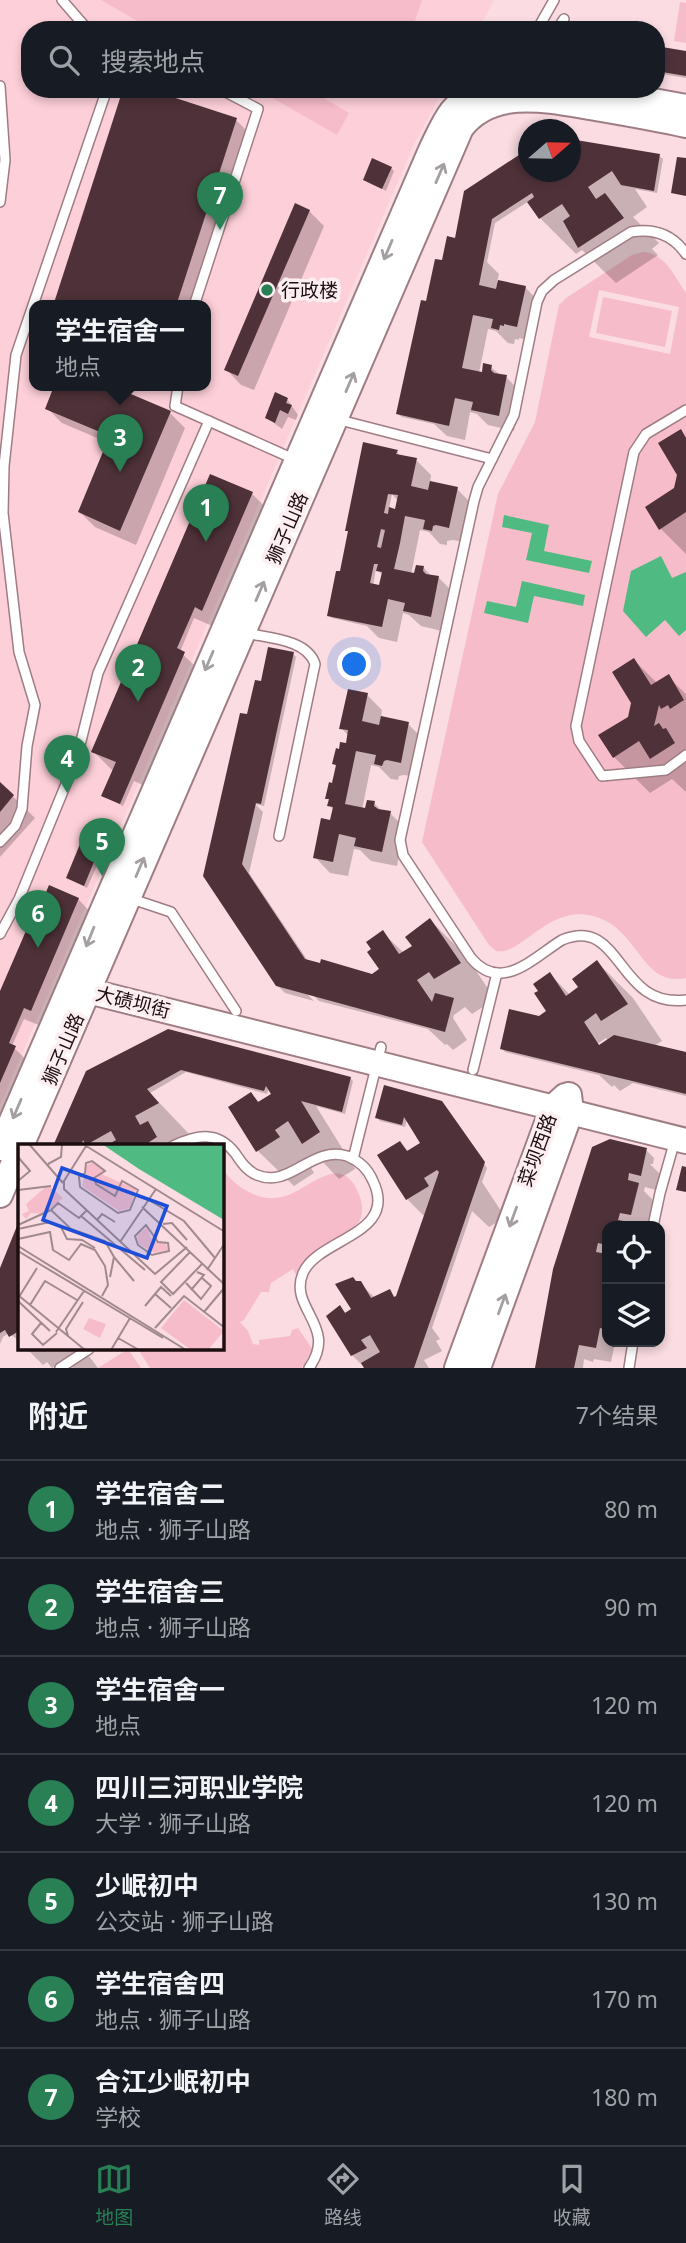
<!DOCTYPE html>
<html lang="zh">
<meta charset="utf-8">
<style>
:root{--surface:#171b24;--page:#20242c;--text:#f1f3f6;--muted:#9ea1a6;--line:#363941;--accent:#288054}
body{margin:0;font-family:"Noto Sans","Noto Sans SC",sans-serif;background:var(--page);color:var(--text)}
.controls{position:absolute;right:21px;bottom:21px;display:grid;overflow:hidden;border-radius:14px;box-shadow:0 4px 10px #0003}
.controls button{width:63px;height:63px;display:grid;place-items:center;padding:0;border:0;border-bottom:2px solid var(--line);background:var(--surface);color:var(--text);font:35px sans-serif}
.compass{position:absolute;left:518px;top:119px;width:63px;height:63px;border-radius:50%;background:var(--surface);box-shadow:0 4px 10px #0003;rotate:70deg}
.you{position:absolute;left:355px;top:665px;width:24px;height:24px;margin:-18px;border:5px solid #fff;border-radius:50%;background:#1a73e8;box-shadow:0 0 0 10px #1a73e833}
.badge{display:grid;place-items:center;width:46px;height:46px;border-radius:50%;background:var(--accent);color:#fff;font-size:23px;font-weight:700}
.pin{position:absolute;translate:-50% -58px;filter:drop-shadow(0 2px 4px #0008)}
.pin::after{content:'';position:absolute;top:37px;width:24px;height:21px;background:inherit;clip-path:polygon(0 0,100% 0,50% 100%)}
.popup{position:absolute;left:29px;top:300px;width:182px;height:91px;box-sizing:border-box;display:grid;place-content:center;border-radius:14px;background:var(--surface);filter:drop-shadow(0 2px 5px #0005);font-size:23px;white-space:nowrap;color:var(--muted)}
.popup b{font-size:26px;color:var(--text)}
.popup::after{content:'';position:absolute;left:50%;top:100%;margin-left:-14px;border:14px solid transparent;border-top-color:var(--surface)}
.list{margin:0;padding:0;list-style:none}
h2{display:flex;justify-content:space-between;align-items:center;height:91px;margin:0;padding:0 28px;font-size:30px}
h2 small{font-size:23px;font-weight:400;color:var(--muted)}
.list li{display:grid;grid-template-columns:46px 1fr auto;gap:21px;align-items:center;box-sizing:border-box;height:98px;padding:0 28px;border-top:2px solid var(--line)}
.list b{display:block;font-size:26px;white-space:nowrap}
.list p{margin:0;font-size:23px;white-space:nowrap;color:var(--muted)}
.list em{font-size:23px;font-style:normal;color:var(--muted)}
.icon{flex:none;width:38px;height:38px;fill:none;stroke:currentColor;stroke-width:2;stroke-linecap:round;stroke-linejoin:round}
.map{position:relative;flex:none;width:686px;height:1368px;overflow:hidden}
.search{position:absolute;background:var(--surface);box-shadow:0 4px 10px #0003;left:21px;right:21px;top:21px;height:77px;display:flex;align-items:center;gap:18px;box-sizing:border-box;padding:0 24px;border-radius:28px;color:var(--muted);font-size:26px}
.sheet{height:777px;background:var(--surface)}
nav{display:flex;justify-content:space-around;align-items:center;box-sizing:border-box;height:98px;border-top:2px solid var(--line);background:var(--surface);font-size:19px;color:var(--muted)}
nav a{display:grid;justify-items:center;gap:4px}
nav .on{color:var(--accent)}
.map>svg:first-child{display:block}
.built{fill:#fdcfd9;fill-rule:evenodd}
.green{fill:#f7bcc9;fill-rule:evenodd}
.water{fill:#4fbb82}
.shadow{fill:#0003;fill-rule:evenodd}
.building{fill:#4f3239;fill-rule:evenodd}
.lines{fill:none;stroke-linecap:round;stroke-linejoin:round}
.lane-casing{stroke:#9f7d85;stroke-width:12}
.secondary-casing{stroke:#9f7d85;stroke-width:28}
.lane{stroke:#fff;stroke-width:9}
.secondary{stroke:#fff;stroke-width:24}
.oneway{stroke:#a49fa0}
.poi-dot{fill:#288054;stroke:#fdeef1;stroke-width:2.5}
.labels{text-anchor:middle;stroke-width:7;stroke-linejoin:round;paint-order:stroke}
.poi-label{font-size:19px;fill:#1c0f12;stroke:#fdeef1;text-anchor:start}
.street-label{font-size:19px;fill:#1c0f12;stroke:#fdeef1}
.inset-road{fill:none;stroke:#a18a8f;stroke-width:2}
.view{fill:#1d4ed8;fill-opacity:0.15;stroke:#1d4ed8;stroke-width:3.5}
.inset-edge{fill:none;stroke:#1c0f12;stroke-width:3.5}
</style>
<div class="map">
<svg width="686" height="1368" viewBox="0 0 686 1368">
<rect width="100%" height="100%" fill="#fadce2"/>
<path class="built" d="M0,0H494L478,30H30V89H444L415,142L0,1105ZM34,306H206V386H34Z"/>
<g class="green">
<path d="M101,0H422L412,30H153Z"/>
<path d="M680,2L686,3V43L674,41Z"/>
<path d="M257,89H341L317,94L349,113L337,135Z"/>
<path d="M643,252C666,254 674,276 686,293V978C641,988 639,927 593,916C548,904 522,956 496,951L489,945L422,842L498,494L535,422L559,305L566,298L632,255ZM599,290L679,307L670,354L589,337Z"/>
<path d="M603,297L672,311L665,347L596,333Z"/>
<path d="M222,1168C237,1190 265,1206 291,1194C317,1182 344,1153 360,1197C375,1243 307,1237 297,1277L293,1269L271,1283L269,1292H261L244,1320L240,1322L248,1331L253,1344L259,1345V1340L290,1336L292,1330L298,1328L313,1350L302,1368H150L138,1349H222Z"/>
<path d="M128,1349L141,1368H98Z"/>
</g>
<g class="water">
<path d="M504,515L549,525L544,551L592,561L589,573L526,560L532,533L502,527Z"/>
<path d="M661,556L672,578L686,572V630L679,636L665,620L646,637L623,611L631,571Z"/>
<path d="M522,581L585,595L583,606L534,596L528,623L484,613L487,601L516,607Z"/>
</g>
<g class="shadow">
<path d="M656,48L686,53V78L656,73Z"/>
<path d="M236,120L251,135L196,306H55Z"/>
<path d="M528,151V172H570L659,156L663,159L657,193L635,189L647,207L633,217L659,243L652,249L658,255L616,283L582,250L576,254L540,218L529,201L495,223L487,262L499,274L497,282L525,287L540,303L532,341L519,338V340L515,339L514,344L508,343L496,331L488,329L479,373L483,374L491,367L500,375L506,377L521,392L514,431L488,425L477,414L470,412L465,440L447,436L434,424L402,417L398,414L428,303L443,262L456,240L466,192Z"/>
<path d="M391,168L394,171L386,191L365,180Z"/>
<path d="M309,211L324,226L254,390L241,385L226,369Z"/>
<path d="M287,399L298,415L296,420L288,417L282,429L267,418Z"/>
<path d="M47,408L170,413L185,428L136,545L95,527L80,512L109,443L62,423Z"/>
<path d="M680,432L686,437V554L660,528L676,489Z"/>
<path d="M397,451L400,457L416,460L431,475L430,483L457,489L472,504L464,542L453,540L447,541V545L440,544L429,532L420,530L411,575L424,568L432,577L439,578L454,593L446,632L421,626L409,615L403,613L397,642L379,638L367,626L332,618L329,615L341,573L349,533L347,530ZM392,494L398,501L396,511L389,509ZM376,569L383,575L381,587L373,586Z"/>
<path d="M211,476L252,494L274,515L224,631L194,618L180,652L205,675L156,791L134,781L123,806L103,796L114,772L93,751Z"/>
<path d="M293,654L296,657L264,806L255,804L263,812L249,873L308,961L372,976L379,971L383,933L404,953L414,946L430,920L466,956L495,999L472,1014L465,1007L454,1015L453,1018L467,1040L453,1050L447,1044L445,1045L428,1029L319,1001L306,988L304,991L314,1001L285,993L277,985L205,876L249,716L262,683Z"/>
<path d="M634,660L657,683L668,677L686,694V792L672,779L650,793L614,757L630,718L633,703Z"/>
<path d="M367,695L382,710L381,718L408,724L423,739L416,777L404,775L399,776L398,780L391,779L379,767L371,765L362,810L374,803L383,812L390,813L405,828L397,866L371,861L360,850L354,849L348,876L330,873L315,857L331,822L334,810L329,805L330,801L327,798L337,767L334,764L347,746L349,736L341,728Z"/>
<path d="M0,784L35,818L0,857Z"/>
<path d="M81,847L101,857L87,888L68,878Z"/>
<path d="M78,899L99,921L53,1031L24,1019L12,1046L36,1069L0,1155V996Z"/>
<path d="M597,962L633,998L662,1041L654,1046L686,1054V1096L633,1083L620,1091L614,1085L612,1087L599,1075L505,1052L502,1048L546,1014L550,974L570,995L581,988ZM606,1038L608,1041L580,1056Z"/>
<path d="M168,1031L350,1078L353,1081L345,1114L316,1106L355,1169L339,1179L320,1159L310,1166L314,1173L294,1186L258,1151L251,1094L260,1103L273,1094L269,1088L267,1094L186,1072L150,1093L190,1135L182,1146H90L86,1143L85,1146H55Z"/>
<path d="M441,1103L487,1168L482,1182L505,1217L489,1227L472,1211L432,1328L440,1339L436,1341L442,1351L424,1360L429,1368H365L352,1355L339,1307L347,1314L354,1310L357,1283H360L375,1298L389,1292L397,1299L425,1217L407,1199L400,1143L409,1152L422,1143L407,1119L405,1127L380,1121L377,1117Z"/>
<path d="M646,1150L654,1158L653,1164H650L660,1174L656,1190L645,1187L644,1191L653,1200L647,1226H607V1342H629V1345L615,1343L611,1362L594,1359L593,1362L584,1359L583,1368H536L555,1270Z"/>
<path d="M19,1226V1341L9,1333L3,1337L0,1344V1273Z"/>
<path d="M27,1349H90L85,1351L98,1368H73L65,1361L52,1368L47,1362L43,1365Z"/>
</g>
<g class="building">
<path d="M656,46L686,51V76L656,71Z"/>
<path d="M123,89H148L237,118L176,306H53Z"/>
<path d="M570,139L660,154L654,191L621,185L612,171L588,187L596,199L605,193L624,218L578,248L563,221L570,216L562,204L539,219L527,202L534,197L532,193L492,219L479,285L496,289L498,280L526,286L517,327L504,324V326L500,325L499,330L491,328L493,319L473,315L462,368L482,372L483,363L492,365L491,370L494,373L507,375L499,416L471,410L473,402L455,398L449,426L396,414L421,300L426,301L435,259L442,260L447,236L455,238L464,191L528,149V172H570Z"/>
<path d="M677,157L686,158V196L671,193Z"/>
<path d="M372,158L392,167L382,189L363,180Z"/>
<path d="M295,203L310,210L238,376L224,370Z"/>
<path d="M54,386H112L171,411L120,531L78,512L112,430L103,426L100,432L45,409Z"/>
<path d="M275,392L288,398L286,403L292,405L288,414L280,410L275,423L265,418Z"/>
<path d="M681,429L686,438V512L659,530L645,507L674,488L677,475L658,443Z"/>
<path d="M363,442L398,450L396,454L417,458L411,486L428,490L430,481L458,487L449,528L436,525L433,526L432,531L423,529L425,520L405,516L400,543L394,569L414,573L416,565L424,566L423,571L426,574L439,576L431,617L403,611L405,603L388,599L382,627L327,616L336,571H340L348,531H345ZM388,494L398,495L395,509L389,507L388,514L384,513ZM381,529L385,530L381,548L377,547ZM374,564H378L376,571L382,572L379,585L370,583Z"/>
<path d="M210,474L253,492L202,611L195,607L177,648L185,652L120,804L101,796L116,762L91,752Z"/>
<path d="M268,647L294,652L261,804L256,803L242,864L305,959L320,963L321,959L372,974L379,969L367,952L371,949L366,942L383,930L399,954L412,946L405,937L430,918L461,963L434,979L429,972L417,980L432,1002L435,993L454,998L445,1032L276,986L203,876L240,713L247,714L255,680L261,681Z"/>
<path d="M634,658L651,685L669,674L684,700L670,709L668,705L661,709L659,705L654,726L659,723L663,729L666,728L675,743L650,759L639,741L613,758L598,735L628,717L631,703L612,672Z"/>
<path d="M348,689L368,693L362,721L379,725L381,716L409,722L401,763L387,760L384,761L382,766L374,764L376,755L356,751L345,804L365,808L367,800L375,801L374,806L378,809L391,811L382,852L354,846L356,838L339,834L333,862L313,858L321,818L330,820L333,807L327,806L329,799H325L329,782L332,783L336,765L332,764L336,748L339,749L340,742L346,743L348,730L339,729Z"/>
<path d="M0,782L14,795L0,812Z"/>
<path d="M80,844L98,852L84,886L66,878Z"/>
<path d="M49,885L79,898L31,1011L24,1008L9,1043L16,1046L0,1083V991L38,903L41,904Z"/>
<path d="M597,960L628,1004L601,1021L596,1013L584,1022L599,1045L614,1035L686,1052V1094L500,1049L509,1009L539,1016L546,1011L534,993L538,991L533,984L550,972L566,996L578,987L572,979Z"/>
<path d="M168,1029L351,1077L342,1112L301,1101L320,1132L302,1144L288,1121L275,1130L280,1137L256,1152L228,1107L251,1092L258,1102L271,1094L266,1086L264,1091L181,1070L147,1089L159,1103L135,1116L140,1125L148,1121L157,1137L143,1146H110L109,1144L116,1140L111,1131L86,1145L83,1140L81,1146H53L86,1071Z"/>
<path d="M384,1085L442,1101L485,1162L414,1368H364L361,1363L380,1352L370,1335L361,1340L367,1348L351,1356L326,1316L340,1305L345,1313L351,1309L335,1284L353,1277L356,1281H361L371,1298L390,1289L394,1297L396,1296L439,1172L437,1170L424,1178L429,1186L406,1200L377,1155L400,1141L407,1151L420,1143L404,1117L402,1125L375,1118Z"/>
<path d="M610,1139L647,1148L641,1176L629,1173L628,1180L639,1183L631,1215L620,1213L618,1220L629,1222L628,1226H607V1245L598,1243L597,1247L596,1252L607,1254V1330L600,1328L596,1348L579,1345L574,1368H535L553,1269L592,1147Z"/>
<path d="M682,1166L686,1167V1192L676,1190Z"/>
<path d="M19,1221V1331L9,1337L5,1330L0,1333V1268Z"/>
</g>
<g class="lines">
<defs>
<g id="lane">
<path d="M62,0L88,30"/>
<path d="M537,30L554,0"/>
<path d="M557,30L564,19"/>
<path d="M0,86L5,160L0,202"/>
<path d="M686,254C673,235 654,228 631,232L554,280L542,291L537,302L514,415L478,487L474,501L400,840L403,855L471,958C501,994 534,957 562,940C623,915 616,1009 686,1000"/>
<path d="M194,306L258,109L220,89"/>
<path d="M178,386L175,406L296,460"/>
<path d="M686,410L646,434L634,452L576,726L579,741L602,776L666,770L686,755"/>
<path d="M336,419L492,459"/>
<path d="M246,633C268,638 307,639 315,664L279,836"/>
<path d="M0,842L15,826L22,809L27,746L35,705L19,652L3,513L4,466L16,355L107,89"/>
<path d="M129,898L171,912L236,1011"/>
<path d="M0,934L19,899L77,757L98,673L209,421"/>
<path d="M473,1070L497,973"/>
<path d="M173,1146C196,1135 217,1130 235,1153C241,1162 247,1171 257,1175C290,1189 312,1145 347,1156C360,1161 368,1169 373,1181C399,1235 318,1238 303,1273C288,1309 339,1326 309,1368"/>
<path d="M353,1159L381,1047"/>
<path d="M653,1226L660,1193L675,1140"/>
<path d="M60,1368L89,1349"/>
<path d="M629,1368L633,1342"/>
</g>
<g id="secondary">
<path d="M587,89L686,107"/>
<path d="M77,981L88,991L686,1141"/>
<path d="M21,1146L461,128C494,84 556,102 601,109C630,114 658,119 686,125"/>
<path d="M0,1148L431,150C445,121 450,104 481,89"/>
<path d="M0,1195L19,1150"/>
<path d="M457,1368L553,1107L565,1096"/>
<path d="M478,1368L571,1111L569,1095"/>
</g>
</defs>
<use href="#lane" class="lane-casing"/>
<use href="#secondary" class="secondary-casing"/>
<use href="#lane" class="lane"/>
<use href="#secondary" class="secondary"/>
</g>
<defs><path id="oneway-shaft" d="M-6 0H5M1.5-3L5.5 0L1.5 3" fill="none" stroke-width="1.6" stroke-linecap="round" stroke-linejoin="round" transform="scale(1.75)"/></defs>
<g class="oneway">
<use href="#oneway-shaft" transform="translate(440 173) rotate(-67)"/>
<use href="#oneway-shaft" transform="translate(388 250) rotate(113)"/>
<use href="#oneway-shaft" transform="translate(350 382) rotate(-67)"/>
<use href="#oneway-shaft" transform="translate(260 591) rotate(-67)"/>
<use href="#oneway-shaft" transform="translate(209 661) rotate(113)"/>
<use href="#oneway-shaft" transform="translate(140 867) rotate(-67)"/>
<use href="#oneway-shaft" transform="translate(90 937) rotate(112)"/>
<use href="#oneway-shaft" transform="translate(17 1109) rotate(113)"/>
<use href="#oneway-shaft" transform="translate(513 1217) rotate(110)"/>
<use href="#oneway-shaft" transform="translate(502 1304) rotate(-70)"/>
</g>
<circle class="poi-dot" cx="267" cy="290" r="7"/>
<g class="labels">
<g class="poi-label">
<text x="281" y="297">行政楼</text>
</g>
<g class="street-label">
<text transform="translate(287 528) rotate(-67)" y="7">狮子山路</text>
<text transform="translate(133 1002) rotate(14)" y="7">大碛坝街</text>
<text transform="translate(63 1049) rotate(-67)" y="7">狮子山路</text>
<text transform="translate(537 1150) rotate(-70)" y="7">菜坝西路</text>
</g>
</g>
<g transform="translate(18 1144)">
<rect width="206" height="206" fill="#fadce2"/>
<path d="M76,18L86,25L85,31L118,45L112,64L101,67L64,42L69,21ZM30,41L45,54L26,70L13,69L8,75L4,70L11,67L8,60ZM129,83L133,94L148,100L150,106L136,109L121,100L119,92ZM166,156L206,187L190,206H173L143,184ZM71,174L88,180L82,194L65,185Z" fill="#f7bcc9"/>
<path d="M84,0H206V76L121,25Z" fill="#4fbb82"/>
<path class="inset-road" d="M11,0L45,39M65,0L207,88M68,2L46,37V45L137,130L169,103M0,13L12,27L0,37M74,17L87,27L76,34L78,40L97,52L104,37L120,46L112,66L100,69L62,43L61,33L67,29L68,19ZM30,20L43,13L44,0M0,46L33,42M131,56L166,77L197,114M124,63L207,141M69,66L61,74L40,59L33,66L53,85L87,97L96,113M63,72L127,126M79,76L84,70L97,78M145,80L154,79L169,96M0,81L33,66M128,81L140,98L150,99L151,107L134,111L120,101L117,92ZM0,85L32,78L43,83L49,95L64,96L77,104M0,95L32,88L35,106L51,116L63,100L77,106L87,122L90,141L84,152M102,98L138,45M0,102L168,206M0,107L145,194M172,108L143,138L155,150L184,120M189,126L207,99M92,133L96,113L116,137M168,139L183,155L193,142L184,134M173,146L186,131L179,128M137,150L143,143L153,152M0,151L67,206M1,153L19,124M0,157L32,187M12,161L27,137L59,156M127,162L137,150L153,164M186,168L207,143M23,179L14,190L25,201L39,189M137,184L166,152L207,184M38,188L66,147M50,192L48,185L65,158M100,194L121,206M93,206L112,174"/>
<path class="view" d="M44,24L149,62L129,114L25,76Z"/>
<rect width="206" height="206" class="inset-edge"/>
</g>
</svg>
<div class="controls">
<button><svg class="icon" aria-label="locate" viewBox="0 0 24 24"><circle cx="12" cy="12" r="6"/><path d="M12 2v4M12 18v4M2 12h4M18 12h4"/></svg></button>
<button><svg class="icon" aria-label="layers" viewBox="0 0 24 24"><path d="M12 4l9 5-9 5-9-5zM3 14l9 5 9-5"/></svg></button>
</div>
<svg class="compass" viewBox="-18 -18 36 36"><path d="M0-13l5 13h-10z" fill="#e53935"/><path d="M0 13l5-13h-10z" fill="#9ea1a6"/></svg>
<div class="you"></div>
<div class="pin badge" style="left:206px;top:542px">1</div>
<div class="pin badge" style="left:138px;top:702px">2</div>
<div class="pin badge" style="left:120px;top:472px">3</div>
<div class="popup"><b>学生宿舍一</b>地点</div>
<div class="pin badge" style="left:67px;top:793px">4</div>
<div class="pin badge" style="left:102px;top:876px">5</div>
<div class="pin badge" style="left:38px;top:948px">6</div>
<div class="pin badge" style="left:220px;top:230px">7</div>
<div class="search"><svg class="icon" aria-label="search" viewBox="0 0 24 24"><circle cx="10" cy="10" r="6"/><path d="M15 15l6 6"/></svg>搜索地点</div>
</div>
<section class="sheet">
<h2>附近<small>7个结果</small></h2>
<ul class="list">
<li><span class="badge">1</span><div><b>学生宿舍二</b><p>地点 · 狮子山路</p></div><em>80 m</em></li>
<li><span class="badge">2</span><div><b>学生宿舍三</b><p>地点 · 狮子山路</p></div><em>90 m</em></li>
<li><span class="badge">3</span><div><b>学生宿舍一</b><p>地点</p></div><em>120 m</em></li>
<li><span class="badge">4</span><div><b>四川三河职业学院</b><p>大学 · 狮子山路</p></div><em>120 m</em></li>
<li><span class="badge">5</span><div><b>少岷初中</b><p>公交站 · 狮子山路</p></div><em>130 m</em></li>
<li><span class="badge">6</span><div><b>学生宿舍四</b><p>地点 · 狮子山路</p></div><em>170 m</em></li>
<li><span class="badge">7</span><div><b>合江少岷初中</b><p>学校</p></div><em>180 m</em></li>
</ul>
</section>
<nav>
<a class="on"><svg class="icon" aria-label="map" viewBox="0 0 24 24"><path d="M3 6l6-2 6 2 6-2v14l-6 2-6-2-6 2zM9 4v14M15 6v14"/></svg>地图</a>
<a><svg class="icon" aria-label="directions" viewBox="0 0 24 24"><path d="M12 3l9 9-9 9-9-9zM9 14v-3h6M13 9l2 2-2 2"/></svg>路线</a>
<a><svg class="icon" aria-label="saved" viewBox="0 0 24 24"><path d="M7 4h10v16l-5-4-5 4z"/></svg>收藏</a>
</nav>
